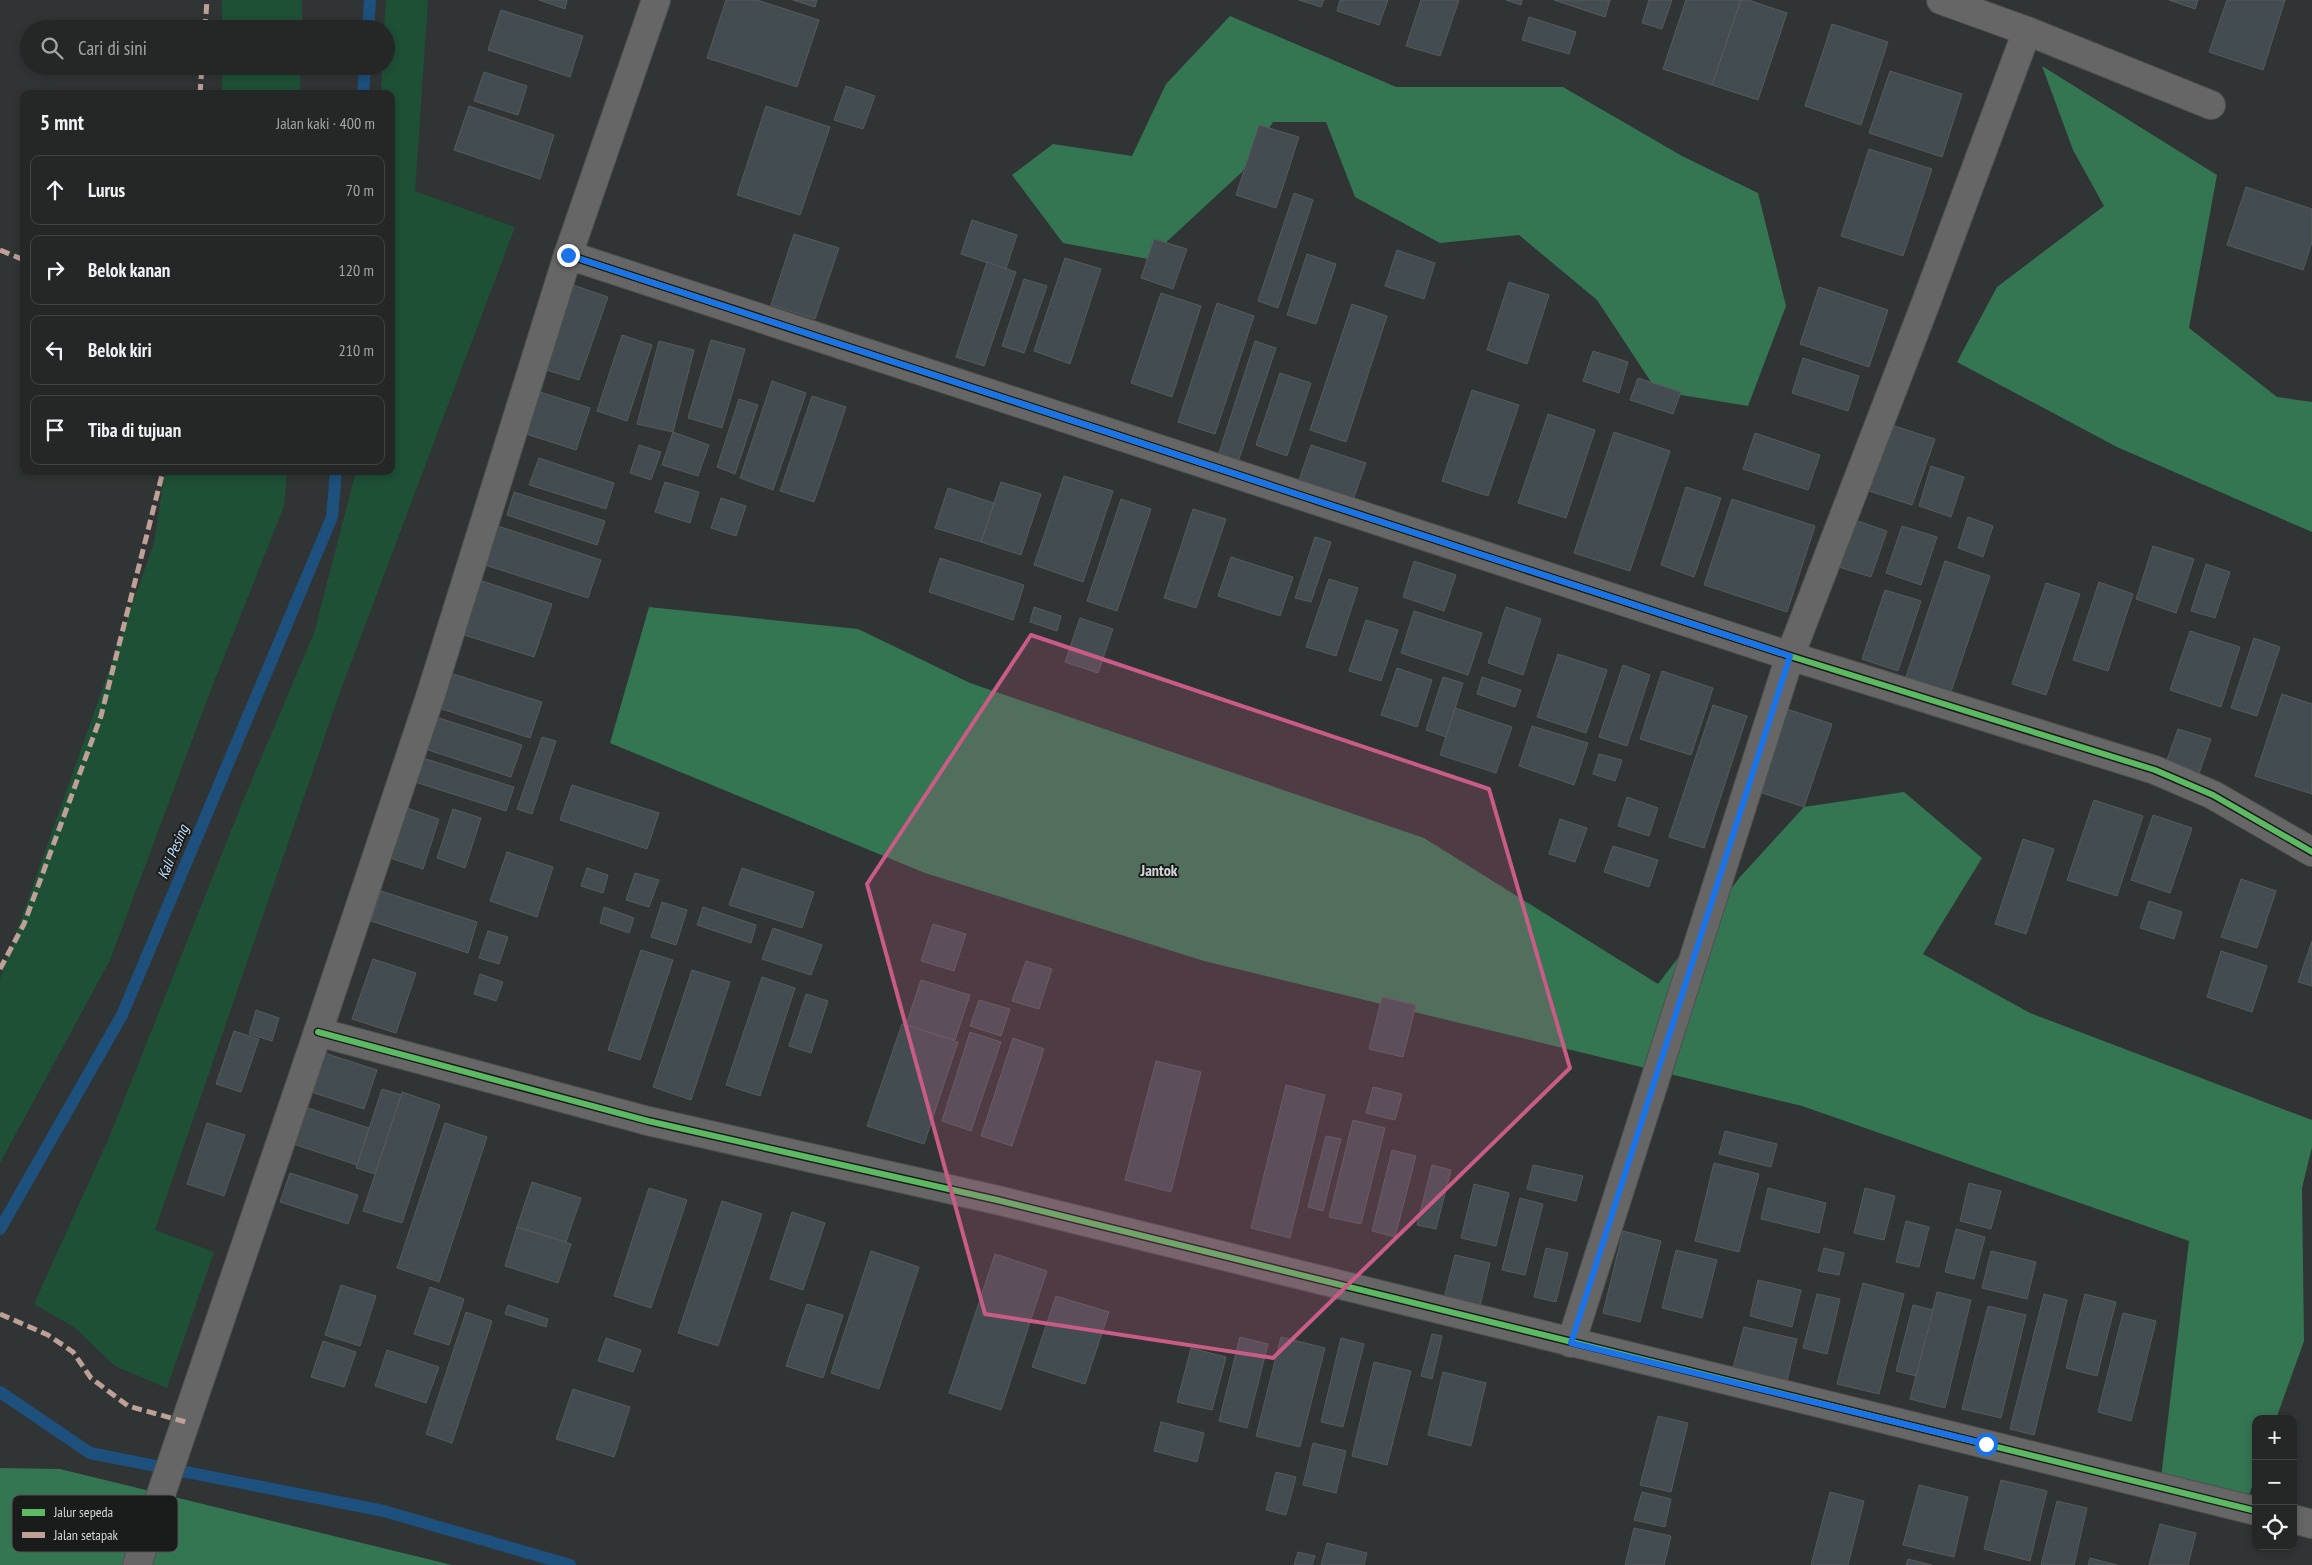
<!DOCTYPE html>
<html lang="id">
<meta charset="utf-8">
<style>
:root{--surface:#252727;--page:#2d2f2f;--text:#f1f3f6;--muted:#a3a5a7;--line:#424444}
body{margin:0;font-family:"PT Sans Narrow",sans-serif;background:var(--page);color:var(--text)}
.controls{position:absolute;right:15px;bottom:15px;display:grid;overflow:hidden;border-radius:10px;box-shadow:0 2px 8px #0003}
.controls button{width:45px;height:45px;display:grid;place-items:center;padding:0;border:0;border-bottom:1px solid var(--line);background:var(--surface);color:var(--text);font:25px sans-serif}
.stop{position:absolute;width:15px;height:15px;margin:-11px;border:4px solid #1a73e8;border-radius:50%;background:#fff}
.stop.end{background:#1a73e8;border-color:#fff;box-shadow:0 1px 5px #0008}
.list{margin:0;padding:0;list-style:none}
h2{display:flex;justify-content:space-between;align-items:center;height:65px;margin:0;padding:0 20px;font-size:21px}
h2 small{font-size:16px;font-weight:400;color:var(--muted)}
.list li{display:grid;grid-template-columns:32px 1fr auto;gap:15px;align-items:center;box-sizing:border-box;height:70px;margin:0 10px 10px;padding:0 10px;border:1px solid var(--line);border-radius:10px}
.list b{display:block;font-size:19px;white-space:nowrap}
.list em{font-size:16px;font-style:normal;color:var(--muted)}
.icon{flex:none;width:28px;height:28px;fill:none;stroke:currentColor;stroke-width:2;stroke-linecap:round;stroke-linejoin:round}
.map{position:relative;flex:none;width:2312px;height:1565px;overflow:hidden}
.search{position:absolute;background:var(--surface);box-shadow:0 2px 8px #0003;left:20px;top:20px;width:375px;height:55px;display:flex;align-items:center;gap:12px;box-sizing:border-box;padding:0 18px;border-radius:28px;color:var(--muted);font-size:19px}
.panel{position:absolute;background:var(--surface);box-shadow:0 2px 8px #0003;left:20px;top:90px;width:375px;height:385px;border-radius:10px}
.map>svg:first-child{display:block}
.green{fill:#1e5036}
.forest{fill:#347552}
.lines{fill:none;stroke-linecap:round;stroke-linejoin:round}
.stream{stroke:#1d507c;stroke-width:12}
.building{fill:#434c50;stroke:#585a5a}
.minor-casing{stroke:#4f5151;stroke-width:30}
.minor{stroke:#666;stroke-width:28}
.quiet{stroke:#bda197;stroke-width:5;stroke-dasharray:10 5;stroke-linecap:butt}
.cycleway-casing{stroke:#1a1c1c;stroke-width:9}
.cycleway{stroke:#5cba63;stroke-width:6}
.route{stroke:#1a73e8;stroke-width:6}
.marked{fill:#c95b87;fill-opacity:0.2;stroke:#c95b87;stroke-width:4;stroke-linejoin:round}
.labels{text-anchor:middle;stroke-width:4;stroke-linejoin:round;paint-order:stroke}
.water-label{font-size:15px;font-style:italic;fill:#c3e0fe;stroke:#1a1c1c}
.quarter-label{font-size:16px;font-weight:bold;fill:#d5d8d8;stroke:#1a1c1c}
.key{fill:#1a1c1c;stroke:#525454;stroke-width:1}
.key-label{font-size:14px;fill:#d5d8d8}
</style>
<div class="map">
<svg width="2312" height="1565" viewBox="0 0 2312 1565">
<rect width="100%" height="100%" fill="#313434"/>
<g class="green">
<rect x="222" y="0" width="80" height="29"/>
<path d="M386,0H428L415,191L515,227L340,692L155,1230L214,1252L167,1388L115,1366L74,1327L34,1304L108,1140L240,808L314,633L356,471H391V94H381L382,66H386V29H384Z"/>
<path d="M222,66H301L300,94H222Z"/>
<path d="M165,471H287L284,506L212,687L110,960L0,1163V979L154,543Z"/>
</g>
<g class="forest">
<path d="M1230,16L1396,87H1563L1682,156L1758,193L1786,306L1748,406L1657,391L1597,300L1519,235L1440,243L1355,197L1326,122H1273L1242,172L1148,259L1063,243L1012,175L1053,144L1132,156L1166,84Z"/>
<path d="M2042,66L2217,175L2189,328L2277,397L2312,402V532L2117,447L1957,362L1997,287L2104,206L2073,150Z"/>
<path d="M649,607L858,629L970,683L1424,838L1658,984L1740,877L1804,807L1904,792L1982,858L1923,954L2030,1013L2312,1120V1147L2302,1188L2304,1341L2276,1419H2256V1476L2246,1503L2161,1478L2189,1241L1802,1106L1204,961L925,873L610,743Z"/>
<path d="M0,1468L60,1469L452,1565H0Z"/>
</g>
<g class="lines">
<g class="stream">
<path d="M368,29L370,0"/>
<path d="M363,94L365,66"/>
<path d="M0,1229L122,1015L332,517L336,471"/>
<path d="M0,1392L90,1453L384,1511L570,1565"/>
</g>
</g>
<g class="building">
<path d="M539,0H567L565,9Z"/>
<path d="M726,0H757L819,20L797,87L707,58Z"/>
<path d="M793,0H817L815,7Z"/>
<path d="M1299,0H1324L1321,7Z"/>
<path d="M1340,0H1388L1379,25L1337,11Z"/>
<path d="M1421,0H1459L1440,56L1406,46Z"/>
<path d="M1506,0H1522L1521,5Z"/>
<path d="M1554,0H1610L1605,17Z"/>
<path d="M1649,0H1672L1662,29L1642,23Z"/>
<path d="M1686,0H1741L1712,85L1663,69Z"/>
<path d="M1741,0H1748L1787,13L1758,100L1712,85Z"/>
<path d="M2169,0H2198L2195,9Z"/>
<path d="M2227,0H2285L2263,70L2209,52Z"/>
<path d="M501,10L583,36L570,77L488,50Z"/>
<path d="M1529,17L1576,32L1569,54L1522,40Z"/>
<path d="M1832,24L1888,42L1861,125L1805,106Z"/>
<path d="M1890,71L1962,94L1942,157L1869,133Z"/>
<path d="M484,72L527,86L518,115L474,101Z"/>
<path d="M846,86L875,96L863,129L834,120Z"/>
<path d="M469,106L554,135L540,179L454,150Z"/>
<path d="M766,106L830,127L800,215L737,195Z"/>
<path d="M1259,125L1299,137L1276,208L1236,195Z"/>
<path d="M1869,149L1932,169L1903,256L1841,236Z"/>
<path d="M2246,187L2312,209V242L2303,270L2227,245Z"/>
<path d="M1294,193L1313,200L1278,308L1258,301Z"/>
<path d="M972,220L1017,235L1006,269L961,254Z"/>
<path d="M794,234L839,248L815,319L771,305Z"/>
<path d="M1154,239L1187,249L1173,289L1141,278Z"/>
<path d="M1397,250L1435,263L1424,299L1385,286Z"/>
<path d="M1307,254L1336,264L1316,324L1287,315Z"/>
<path d="M1065,258L1101,269L1070,364L1034,351Z"/>
<path d="M987,262L1016,272L984,366L956,357Z"/>
<path d="M1024,279L1047,286L1024,353L1002,346Z"/>
<path d="M1509,282L1549,295L1527,364L1487,350Z"/>
<path d="M567,283L608,297L579,380L540,368Z"/>
<path d="M1819,287L1888,310L1869,367L1800,344Z"/>
<path d="M1161,293L1201,306L1172,397L1131,383Z"/>
<path d="M1217,303L1254,316L1215,434L1178,422Z"/>
<path d="M1352,304L1387,316L1346,442L1310,430Z"/>
<path d="M622,335L652,345L627,421L597,411Z"/>
<path d="M711,340L745,349L722,428L688,418Z"/>
<path d="M659,341L694,350L673,432L637,424Z"/>
<path d="M1255,341L1276,348L1238,462L1218,456Z"/>
<path d="M1593,351L1628,362L1619,393L1583,381Z"/>
<path d="M1803,358L1859,376L1848,411L1792,393Z"/>
<path d="M1280,373L1311,383L1287,456L1256,445Z"/>
<path d="M1638,378L1681,392L1673,414L1630,400Z"/>
<path d="M772,381L806,393L773,490L740,478Z"/>
<path d="M534,390L590,408L576,450L520,432Z"/>
<path d="M1472,390L1519,405L1488,496L1442,481Z"/>
<path d="M812,396L846,407L814,502L780,491Z"/>
<path d="M739,399L758,405L735,474L717,467Z"/>
<path d="M1548,414L1595,430L1566,518L1518,503Z"/>
<path d="M1888,424L1935,439L1912,505L1866,490Z"/>
<path d="M673,432L709,445L698,476L662,465Z"/>
<path d="M1614,432L1670,451L1630,571L1574,553Z"/>
<path d="M1755,433L1820,455L1808,490L1743,469Z"/>
<path d="M639,445L661,452L651,480L630,473Z"/>
<path d="M1311,445L1366,463L1352,503L1297,486Z"/>
<path d="M539,458L614,483L606,509L529,485Z"/>
<path d="M1931,466L1964,477L1951,517L1919,506Z"/>
<path d="M1064,476L1113,491L1083,582L1034,565Z"/>
<path d="M665,482L699,492L690,523L655,512Z"/>
<path d="M1001,482L1041,494L1021,555L981,542Z"/>
<path d="M1686,487L1721,498L1694,577L1661,565Z"/>
<path d="M948,488L994,503L981,542L935,528Z"/>
<path d="M514,492L605,521L597,545L507,515Z"/>
<path d="M721,498L746,506L736,536L711,528Z"/>
<path d="M1121,499L1151,509L1117,611L1087,601Z"/>
<path d="M1732,499L1815,526L1787,612L1704,585Z"/>
<path d="M1193,509L1226,519L1196,608L1164,598Z"/>
<path d="M1968,517L1993,526L1983,557L1958,548Z"/>
<path d="M1852,519L1887,531L1871,577L1836,566Z"/>
<path d="M498,526L601,560L588,598L485,565Z"/>
<path d="M1902,526L1937,537L1921,585L1886,573Z"/>
<path d="M1315,537L1331,542L1311,602L1295,598Z"/>
<path d="M2153,546L2194,559L2176,613L2136,599Z"/>
<path d="M1231,557L1293,577L1280,616L1218,596Z"/>
<path d="M940,558L1024,585L1013,620L929,592Z"/>
<path d="M1414,561L1456,575L1444,611L1403,597Z"/>
<path d="M1945,561L1990,576L1951,692L1906,677Z"/>
<path d="M2206,564L2230,572L2215,618L2191,611Z"/>
<path d="M1329,579L1358,588L1336,656L1306,647Z"/>
<path d="M479,580L552,604L534,657L461,634Z"/>
<path d="M2099,582L2133,594L2108,671L2073,660Z"/>
<path d="M2046,583L2080,594L2046,695L2012,684Z"/>
<path d="M1885,590L1921,601L1898,671L1862,659Z"/>
<path d="M1034,607L1061,616L1057,631L1030,622Z"/>
<path d="M1506,607L1541,619L1523,675L1488,663Z"/>
<path d="M1414,611L1482,633L1468,675L1401,653Z"/>
<path d="M1080,618L1113,629L1098,673L1065,662Z"/>
<path d="M1366,620L1398,630L1381,681L1349,671Z"/>
<path d="M2190,631L2240,647L2221,707L2170,690Z"/>
<path d="M2254,638L2280,647L2257,716L2231,708Z"/>
<path d="M1558,654L1607,670L1586,733L1537,717Z"/>
<path d="M1623,665L1650,675L1627,746L1599,737Z"/>
<path d="M1397,668L1432,680L1417,727L1381,715Z"/>
<path d="M1662,671L1713,688L1691,755L1640,739Z"/>
<path d="M450,673L542,702L530,738L439,708Z"/>
<path d="M1443,677L1463,683L1446,737L1426,730Z"/>
<path d="M1482,677L1521,690L1515,707L1477,694Z"/>
<path d="M2282,694L2312,704V794L2255,776Z"/>
<path d="M1713,705L1747,716L1704,848L1669,837Z"/>
<path d="M1455,708L1512,727L1496,773L1440,755Z"/>
<path d="M1784,708L1832,724L1804,807L1756,791Z"/>
<path d="M433,716L522,745L511,777L422,748Z"/>
<path d="M1532,726L1588,743L1574,785L1519,766Z"/>
<path d="M2178,729L2211,739L2197,779L2164,768Z"/>
<path d="M542,737L556,741L532,814L517,809Z"/>
<path d="M1599,754L1622,760L1615,781L1593,774Z"/>
<path d="M420,757L514,787L506,811L412,781Z"/>
<path d="M572,785L659,813L647,849L560,820Z"/>
<path d="M1627,797L1658,808L1649,836L1618,826Z"/>
<path d="M2094,800L2143,816L2117,896L2067,880Z"/>
<path d="M407,808L439,819L423,869L390,858Z"/>
<path d="M453,809L481,818L465,868L437,858Z"/>
<path d="M2153,815L2192,828L2170,893L2131,880Z"/>
<path d="M1560,819L1587,828L1575,862L1549,854Z"/>
<path d="M2023,839L2054,849L2026,934L1995,924Z"/>
<path d="M1613,846L1658,860L1649,887L1604,872Z"/>
<path d="M507,852L553,867L537,917L490,901Z"/>
<path d="M587,868L608,875L603,893L581,886Z"/>
<path d="M742,868L814,892L802,928L729,905Z"/>
<path d="M635,873L659,880L649,907L626,900Z"/>
<path d="M2241,879L2276,891L2257,948L2221,937Z"/>
<path d="M381,891L477,922L468,953L371,921Z"/>
<path d="M2149,901L2182,912L2174,939L2140,928Z"/>
<path d="M662,902L687,910L676,945L651,937Z"/>
<path d="M604,907L634,918L629,933L600,923Z"/>
<path d="M703,907L756,925L751,943L697,925Z"/>
<path d="M933,924L966,934L954,971L921,961Z"/>
<path d="M773,928L822,945L811,975L762,959Z"/>
<path d="M488,931L508,937L499,964L479,958Z"/>
<path d="M2312,941V986L2298,982Z"/>
<path d="M641,950L673,960L640,1060L608,1050Z"/>
<path d="M2221,951L2267,966L2252,1012L2207,997Z"/>
<path d="M373,959L416,973L396,1033L352,1019Z"/>
<path d="M1026,961L1052,969L1039,1009L1012,1001Z"/>
<path d="M692,970L730,982L691,1100L653,1087Z"/>
<path d="M480,974L503,982L496,1001L474,994Z"/>
<path d="M762,977L795,988L760,1096L726,1085Z"/>
<path d="M921,980L970,995L955,1040L906,1025Z"/>
<path d="M806,994L828,1001L811,1053L789,1046Z"/>
<path d="M1382,997L1416,1005L1403,1057L1369,1049Z"/>
<path d="M979,1000L1010,1009L1001,1036L970,1026Z"/>
<path d="M256,1010L279,1018L272,1041L249,1034Z"/>
<path d="M902,1024L958,1042L924,1144L867,1126Z"/>
<path d="M234,1031L259,1039L241,1092L216,1084Z"/>
<path d="M970,1032L1001,1042L971,1131L942,1121Z"/>
<path d="M1013,1038L1044,1049L1012,1146L981,1136Z"/>
<path d="M318,1051L377,1070L364,1109L305,1090Z"/>
<path d="M1156,1061L1201,1072L1171,1192L1125,1180Z"/>
<path d="M1286,1085L1325,1095L1290,1238L1251,1228Z"/>
<path d="M1373,1087L1402,1094L1395,1120L1366,1113Z"/>
<path d="M382,1089L402,1095L375,1174L356,1168Z"/>
<path d="M402,1092L440,1105L402,1223L363,1211Z"/>
<path d="M305,1107L369,1128L357,1165L293,1144Z"/>
<path d="M1353,1120L1385,1128L1361,1224L1329,1217Z"/>
<path d="M207,1123L245,1135L224,1196L187,1184Z"/>
<path d="M445,1123L487,1137L439,1282L397,1268Z"/>
<path d="M1725,1131L1777,1144L1771,1167L1719,1154Z"/>
<path d="M1326,1136L1341,1139L1323,1211L1308,1207Z"/>
<path d="M1392,1150L1416,1156L1395,1237L1372,1231Z"/>
<path d="M1714,1163L1759,1174L1739,1252L1695,1241Z"/>
<path d="M1432,1165L1451,1170L1436,1229L1417,1225Z"/>
<path d="M1533,1165L1583,1176L1576,1201L1527,1189Z"/>
<path d="M290,1173L358,1195L348,1224L280,1202Z"/>
<path d="M532,1182L581,1198L566,1242L517,1227Z"/>
<path d="M1969,1183L2001,1191L1991,1229L1960,1221Z"/>
<path d="M1474,1184L1509,1193L1496,1246L1461,1238Z"/>
<path d="M649,1188L687,1200L651,1308L614,1296Z"/>
<path d="M1768,1188L1826,1203L1819,1233L1761,1219Z"/>
<path d="M1865,1188L1895,1196L1884,1240L1854,1233Z"/>
<path d="M1520,1198L1543,1204L1525,1275L1502,1270Z"/>
<path d="M722,1201L762,1214L718,1346L678,1333Z"/>
<path d="M792,1212L825,1223L803,1290L770,1279Z"/>
<path d="M1906,1221L1929,1227L1919,1267L1896,1262Z"/>
<path d="M517,1227L571,1244L558,1283L505,1266Z"/>
<path d="M1956,1229L1985,1237L1974,1279L1945,1272Z"/>
<path d="M1623,1231L1661,1241L1640,1322L1603,1313Z"/>
<path d="M1546,1248L1568,1253L1556,1302L1534,1297Z"/>
<path d="M1824,1248L1844,1253L1839,1275L1818,1271Z"/>
<path d="M1676,1250L1717,1260L1702,1318L1662,1308Z"/>
<path d="M871,1251L919,1267L879,1389L831,1373Z"/>
<path d="M1991,1251L2036,1262L2027,1299L1982,1288Z"/>
<path d="M995,1254L1047,1271L1001,1410L949,1393Z"/>
<path d="M1455,1255L1490,1263L1480,1306L1444,1298Z"/>
<path d="M1758,1280L1801,1290L1792,1327L1750,1316Z"/>
<path d="M1863,1283L1904,1294L1879,1394L1837,1384Z"/>
<path d="M341,1285L376,1296L360,1346L325,1335Z"/>
<path d="M430,1287L464,1299L449,1345L414,1334Z"/>
<path d="M1937,1292L1971,1300L1945,1408L1910,1399Z"/>
<path d="M1817,1294L1840,1299L1827,1354L1803,1348Z"/>
<path d="M2044,1294L2067,1300L2034,1435L2010,1429Z"/>
<path d="M2085,1294L2116,1302L2097,1376L2066,1368Z"/>
<path d="M1056,1296L1109,1312L1085,1384L1032,1367Z"/>
<path d="M807,1304L843,1315L823,1378L786,1366Z"/>
<path d="M508,1305L548,1319L546,1327L505,1314Z"/>
<path d="M1913,1305L1933,1310L1916,1376L1896,1371Z"/>
<path d="M1988,1306L2026,1315L2001,1418L1962,1409Z"/>
<path d="M466,1312L492,1321L452,1443L426,1434Z"/>
<path d="M2123,1313L2156,1321L2131,1421L2098,1412Z"/>
<path d="M1744,1327L1797,1339L1787,1381L1733,1368Z"/>
<path d="M1432,1334L1442,1336L1432,1379L1421,1376Z"/>
<path d="M1240,1337L1268,1344L1247,1428L1219,1421Z"/>
<path d="M1281,1337L1325,1348L1300,1447L1256,1436Z"/>
<path d="M606,1338L641,1350L633,1372L598,1361Z"/>
<path d="M1341,1338L1364,1344L1343,1427L1321,1422Z"/>
<path d="M323,1341L356,1352L344,1387L311,1377Z"/>
<path d="M1191,1348L1226,1357L1212,1410L1177,1402Z"/>
<path d="M387,1350L439,1367L426,1403L375,1386Z"/>
<path d="M1374,1362L1411,1371L1387,1465L1352,1456Z"/>
<path d="M1443,1372L1486,1383L1471,1446L1428,1435Z"/>
<path d="M573,1389L630,1407L614,1457L556,1439Z"/>
<path d="M1658,1416L1688,1423L1671,1492L1640,1485Z"/>
<path d="M1161,1422L1204,1433L1197,1462L1154,1451Z"/>
<path d="M1313,1443L1346,1451L1336,1493L1303,1485Z"/>
<path d="M1276,1472L1296,1477L1286,1515L1266,1510Z"/>
<path d="M2001,1480L2047,1491L2030,1561L1984,1549Z"/>
<path d="M1919,1485L1968,1497L1954,1557L1903,1545Z"/>
<path d="M1642,1492L1671,1499L1665,1527L1634,1520Z"/>
<path d="M1830,1492L1864,1501L1848,1565H1811Z"/>
<path d="M2057,1501L2087,1508L2074,1565H2041Z"/>
<path d="M2160,1524L2196,1533L2188,1565H2149Z"/>
<path d="M1634,1528L1671,1536L1664,1565H1625Z"/>
<path d="M1327,1543L1367,1553L1364,1565H1321Z"/>
<path d="M1298,1552L1315,1556L1312,1565H1294Z"/>
<path d="M2090,1558L2117,1565H2088Z"/>
<path d="M1908,1559L1932,1565H1906Z"/>
</g>
<g class="lines">
<defs>
<g id="minor">
<path d="M1941,0L2027,31L2211,105"/>
<path d="M568,255L1790,656L2155,770L2213,795L2312,852"/>
<path d="M318,1032L648,1121L997,1200L2256,1511"/>
<path d="M1571,1343L1790,656L1925,305L2027,31"/>
<path d="M2293,1519L2312,1524"/>
<path d="M137,1565L318,1032L431,694L568,255L656,0"/>
</g>
</defs>
<use href="#minor" class="minor-casing"/>
<use href="#minor" class="minor"/>
<g class="quiet">
<path d="M205,29L207,0"/>
<path d="M200,94L202,66"/>
<path d="M0,250L24,260"/>
<path d="M0,969L24,924L101,716L163,471"/>
<path d="M0,1314L48,1335L73,1352L91,1378L128,1406L186,1422"/>
</g>
<defs>
<g id="cycleway">
<path d="M568,255L1790,656L2155,770L2213,795L2312,852"/>
<path d="M318,1032L648,1121L997,1200L2256,1511"/>
</g>
</defs>
<use href="#cycleway" class="cycleway-casing"/>
<use href="#cycleway" class="cycleway"/>
</g>
<g class="lines">
<path class="route" d="M568,255L1790,656L1571,1343L1986,1444"/>
</g>
<path class="marked" d="M1031,635L1489,789L1570,1068L1273,1358L985,1314L867,884Z"/>
<g class="labels">
<g class="water-label">
<text transform="translate(173 852) rotate(-67)" y="5">Kali Pesing</text>
</g>
<g class="quarter-label">
<text x="1159" y="876">Jantok</text>
</g>
</g>
<rect x="12" y="1495" width="166" height="57" rx="8" class="key"/>
<rect x="22" y="1509" width="23" height="7" fill="#5cba63"/>
<rect x="22" y="1532" width="23" height="6" fill="#bda197"/>
<g class="key-label">
<text x="54" y="1517">Jalur sepeda</text>
<text x="54" y="1540">Jalan setapak</text>
</g>
</svg>
<div class="controls">
<button>+</button>
<button>−</button>
<button><svg class="icon" aria-label="locate" viewBox="0 0 24 24"><circle cx="12" cy="12" r="6"/><path d="M12 2v4M12 18v4M2 12h4M18 12h4"/></svg></button>
</div>
<div class="stop" style="left:1986px;top:1444px"></div>
<div class="stop end" style="left:568px;top:255px"></div>
<div class="search"><svg class="icon" aria-label="search" viewBox="0 0 24 24"><circle cx="10" cy="10" r="6"/><path d="M15 15l6 6"/></svg>Cari di sini</div>
<section class="panel">
<h2>5 mnt<small>Jalan kaki · 400 m</small></h2>
<ul class="list">
<li><svg class="icon" aria-label="ahead" viewBox="0 0 24 24"><path d="M12 20V5M6 11l6-6 6 6"/></svg><div><b>Lurus</b></div><em>70 m</em></li>
<li><svg class="icon" aria-label="right" viewBox="0 0 24 24"><path d="M7 20v-9h11M14 6l5 5-5 5"/></svg><div><b>Belok kanan</b></div><em>120 m</em></li>
<li><svg class="icon" aria-label="left" viewBox="0 0 24 24"><path d="M17 20v-9H6M10 6l-5 5 5 5"/></svg><div><b>Belok kiri</b></div><em>210 m</em></li>
<li><svg class="icon" aria-label="arrive" viewBox="0 0 24 24"><path d="M6 21V4h12l-3 4 3 4H6"/></svg><div><b>Tiba di tujuan</b></div></li>
</ul>
</section>
</div>
